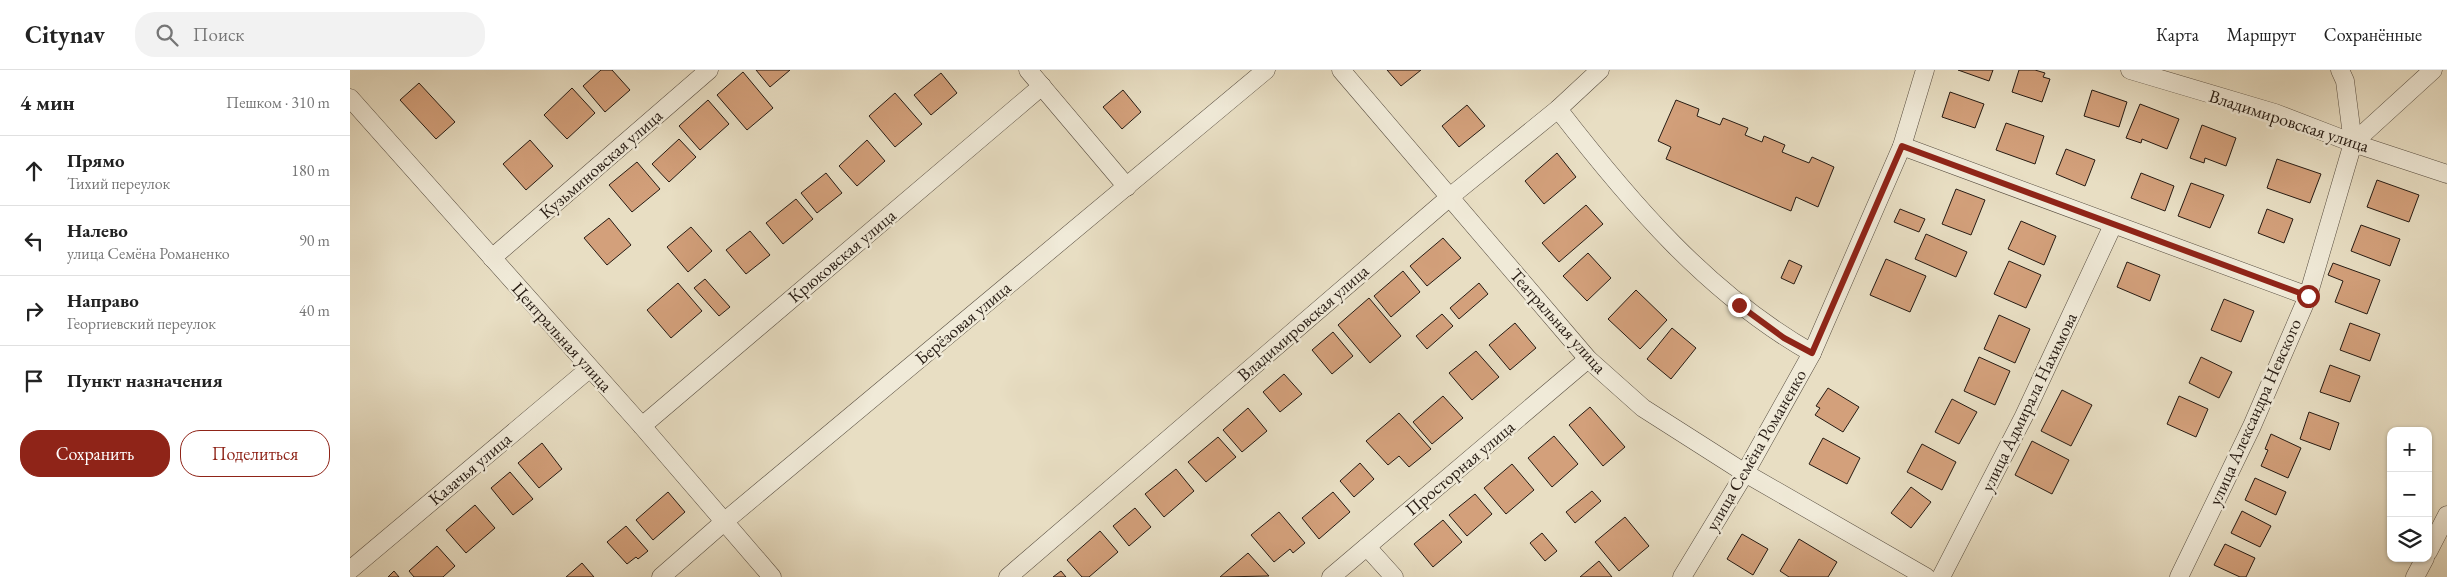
<!DOCTYPE html>
<html lang="ru">
<meta charset="utf-8">
<style>
:root{--surface:#fff;--page:#f2f2f2;--text:#222;--muted:#767676;--line:#e0e0e0;--accent:#8f2418}
body{margin:0;font-family:"EB Garamond",serif;background:var(--page);color:var(--text)}
.controls{position:absolute;right:15px;bottom:15px;display:grid;overflow:hidden;border-radius:10px;box-shadow:0 1px 4px #0004}
.controls button{width:45px;height:45px;display:grid;place-items:center;padding:0;border:0;border-bottom:1px solid var(--line);background:var(--surface);color:var(--text);font:25px sans-serif}
.stop{position:absolute;width:15px;height:15px;margin:-11px;border:4px solid #8f2418;border-radius:50%;background:#fff}
.stop.end{background:#8f2418;border-color:#fff;box-shadow:0 1px 5px #0008}
.list{margin:0;padding:0;list-style:none}
h2{display:flex;justify-content:space-between;align-items:center;height:65px;margin:0;padding:0 20px;font-size:21px}
h2 small{font-size:16px;font-weight:400;color:var(--muted)}
.list li{display:grid;grid-template-columns:32px 1fr auto;gap:15px;align-items:center;box-sizing:border-box;height:70px;padding:0 20px;border-top:1px solid var(--line)}
.list b{display:block;font-size:19px;white-space:nowrap}
.list p{margin:0;font-size:16px;white-space:nowrap;color:var(--muted)}
.list em{font-size:16px;font-style:normal;color:var(--muted)}
.actions{display:flex;gap:10px;padding:15px 20px}
.actions a{flex:1;padding:11px 0;border:1px solid var(--accent);border-radius:20px;text-align:center;font-size:18px;color:var(--accent)}
.actions .main{background:var(--accent);color:#fff}
.icon{flex:none;width:28px;height:28px;fill:none;stroke:currentColor;stroke-width:2;stroke-linecap:round;stroke-linejoin:round}
.map{position:relative;flex:none;width:2097px;height:507px;overflow:hidden}
header{display:flex;align-items:center;gap:30px;box-sizing:border-box;height:70px;padding:0 25px;background:var(--surface);border-bottom:1px solid var(--line)}
header strong{font-size:24px}
nav{display:flex;gap:28px;margin-inline-start:auto;font-size:18px}
.search{width:350px;height:45px;background:var(--page);display:flex;align-items:center;gap:12px;box-sizing:border-box;padding:0 18px;border-radius:20px;color:var(--muted);font-size:19px}
main{display:flex}
aside{flex:1;background:var(--surface)}
.map>svg:first-child{display:block}
.building{fill:#d3a07b;stroke:#261b13}
.lines{fill:none;stroke-linecap:round;stroke-linejoin:round}
.street-casing{stroke:#564c3f;stroke-width:19}
.street{stroke:#f0ead8;stroke-width:18}
.route{stroke:#8f2418;stroke-width:6}
.labels{text-anchor:middle;stroke-width:5;stroke-linejoin:round;paint-order:stroke}
.street-label{font-size:18px;fill:#261b13;stroke:#f0ead8}
</style>
<header>
<strong>Citynav</strong>
<div class="search"><svg class="icon" aria-label="search" viewBox="0 0 24 24"><circle cx="10" cy="10" r="6"/><path d="M15 15l6 6"/></svg>Поиск</div>
<nav><a>Карта</a><a>Маршрут</a><a>Сохранённые</a></nav>
</header>
<main>
<aside>
<h2>4 мин<small>Пешком · 310 m</small></h2>
<ul class="list">
<li><svg class="icon" aria-label="ahead" viewBox="0 0 24 24"><path d="M12 20V5M6 11l6-6 6 6"/></svg><div><b>Прямо</b><p>Тихий переулок</p></div><em>180 m</em></li>
<li><svg class="icon" aria-label="left" viewBox="0 0 24 24"><path d="M17 20v-9H6M10 6l-5 5 5 5"/></svg><div><b>Налево</b><p>улица Семёна Романенко</p></div><em>90 m</em></li>
<li><svg class="icon" aria-label="right" viewBox="0 0 24 24"><path d="M7 20v-9h11M14 6l5 5-5 5"/></svg><div><b>Направо</b><p>Георгиевский переулок</p></div><em>40 m</em></li>
<li><svg class="icon" aria-label="arrive" viewBox="0 0 24 24"><path d="M6 21V4h12l-3 4 3 4H6"/></svg><div><b>Пункт назначения</b></div></li>
</ul>
<div class="actions"><a class="main">Сохранить</a><a>Поделиться</a></div>
</aside>
<div class="map">
<svg width="2097" height="507" viewBox="0 0 2097 507">
<rect width="100%" height="100%" fill="#e8dec3"/>
<filter id="stains"><feTurbulence type="fractalNoise" baseFrequency=".004" numOctaves="4"/><feColorMatrix values="0 0 0 0 .2 0 0 0 0 .09 0 0 0 0 .02 0 0 0 .5 -.17"/></filter>
<radialGradient id="worn" r=".72"><stop offset=".6" stop-color="#630" stop-opacity="0"/><stop offset="1" stop-color="#630" stop-opacity=".3"/></radialGradient>
<g class="building">
<path d="M251,0H262L280,20L255,42L233,16Z"/>
<path d="M406,0H440L420,17Z"/>
<path d="M1037,0H1071L1051,16Z"/>
<path d="M1608,0H1643L1639,11Z"/>
<path d="M1669,0H1685L1695,3L1693,7L1700,9L1692,32L1662,22Z"/>
<path d="M393,2L423,38L397,60L367,25Z"/>
<path d="M591,3L607,23L581,45L564,25Z"/>
<path d="M69,13L105,52L86,69L50,30Z"/>
<path d="M222,18L245,43L217,69L194,45Z"/>
<path d="M773,20L791,42L772,59L753,37Z"/>
<path d="M1742,20L1777,32L1769,57L1734,46Z"/>
<path d="M1600,22L1634,34L1625,58L1592,47Z"/>
<path d="M545,23L572,54L545,77L519,46Z"/>
<path d="M358,30L379,54L350,80L329,56Z"/>
<path d="M1326,30L1349,39L1347,46L1370,55L1373,48L1398,58L1395,65L1412,72L1414,66L1435,75L1432,82L1459,93L1462,87L1484,97L1468,137L1446,127L1441,141L1316,89L1321,77L1308,71Z"/>
<path d="M1790,34L1829,49L1817,79L1792,69L1791,73L1776,68Z"/>
<path d="M1117,35L1135,56L1109,77L1092,56Z"/>
<path d="M1656,53L1694,66L1685,94L1646,80Z"/>
<path d="M1852,55L1886,68L1876,96L1855,88L1854,93L1840,88Z"/>
<path d="M329,69L346,87L319,112L302,94Z"/>
<path d="M180,70L203,96L176,120L153,94Z"/>
<path d="M517,70L535,91L507,116L489,96Z"/>
<path d="M1716,79L1745,90L1735,116L1706,104Z"/>
<path d="M1207,83L1226,107L1194,134L1175,111Z"/>
<path d="M1927,89L1971,104L1960,133L1917,118Z"/>
<path d="M287,92L310,119L282,142L259,115Z"/>
<path d="M476,103L492,123L467,143L451,123Z"/>
<path d="M1791,103L1824,116L1815,141L1781,128Z"/>
<path d="M2027,110L2069,125L2059,152L2017,137Z"/>
<path d="M1841,113L1874,125L1860,158L1828,146Z"/>
<path d="M1606,119L1635,130L1621,165L1592,154Z"/>
<path d="M446,129L463,149L433,174L416,153Z"/>
<path d="M1236,135L1253,154L1209,192L1192,173Z"/>
<path d="M1550,139L1575,149L1569,162L1544,152Z"/>
<path d="M1917,139L1943,149L1934,173L1908,163Z"/>
<path d="M259,148L281,175L257,195L234,168Z"/>
<path d="M1671,151L1706,166L1694,195L1658,179Z"/>
<path d="M2011,155L2050,169L2040,196L2001,181Z"/>
<path d="M341,157L362,181L338,202L317,177Z"/>
<path d="M400,161L420,185L396,204L376,180Z"/>
<path d="M1576,164L1617,182L1606,207L1565,189Z"/>
<path d="M1093,168L1111,188L1077,216L1060,196Z"/>
<path d="M1238,183L1261,208L1237,231L1213,206Z"/>
<path d="M1536,189L1576,206L1560,242L1520,225Z"/>
<path d="M1439,190L1452,196L1444,214L1431,208Z"/>
<path d="M1659,191L1691,205L1676,238L1644,224Z"/>
<path d="M1777,192L1810,205L1800,231L1767,217Z"/>
<path d="M1983,193L2030,210L2017,244L1985,232L1993,211L1978,205Z"/>
<path d="M1053,201L1070,222L1041,247L1024,226Z"/>
<path d="M355,209L380,237L369,246L344,218Z"/>
<path d="M328,213L352,241L321,268L297,240Z"/>
<path d="M1129,213L1138,224L1109,249L1100,238Z"/>
<path d="M1286,220L1317,250L1290,279L1258,249Z"/>
<path d="M1019,228L1051,266L1020,293L988,255Z"/>
<path d="M1874,229L1904,241L1891,272L1861,260Z"/>
<path d="M1092,244L1103,256L1077,279L1066,266Z"/>
<path d="M1649,245L1680,259L1665,293L1634,279Z"/>
<path d="M1165,253L1186,278L1160,300L1139,275Z"/>
<path d="M2000,253L2030,264L2020,291L1990,280Z"/>
<path d="M1322,258L1346,278L1321,309L1297,289Z"/>
<path d="M983,262L1003,286L982,304L962,280Z"/>
<path d="M1126,281L1149,307L1122,330L1099,303Z"/>
<path d="M1629,287L1660,301L1645,335L1614,321Z"/>
<path d="M1851,287L1882,302L1869,328L1839,313Z"/>
<path d="M1980,295L2010,306L2000,332L1970,322Z"/>
<path d="M934,304L952,324L930,342L913,322Z"/>
<path d="M1478,318L1509,337L1493,362L1465,345L1470,338L1466,336Z"/>
<path d="M1712,320L1742,335L1721,376L1691,361Z"/>
<path d="M1093,326L1113,348L1082,374L1063,352Z"/>
<path d="M1829,326L1858,339L1846,367L1817,354Z"/>
<path d="M1602,329L1627,342L1609,374L1585,362Z"/>
<path d="M1240,337L1275,377L1253,396L1219,355Z"/>
<path d="M898,338L917,361L892,382L873,360Z"/>
<path d="M1959,342L1989,353L1980,380L1950,369Z"/>
<path d="M1049,343L1081,379L1059,397L1049,386L1038,395L1016,371Z"/>
<path d="M1921,364L1951,378L1938,408L1911,396L1918,380L1915,379Z"/>
<path d="M1204,366L1228,394L1202,417L1178,388Z"/>
<path d="M868,367L886,387L856,412L838,392Z"/>
<path d="M1473,368L1510,388L1497,414L1459,394Z"/>
<path d="M1682,371L1719,390L1702,424L1665,405Z"/>
<path d="M192,373L212,399L189,418L168,393Z"/>
<path d="M1572,374L1606,392L1592,420L1557,402Z"/>
<path d="M1010,393L1024,409L1004,427L990,411Z"/>
<path d="M1162,394L1184,420L1156,444L1134,418Z"/>
<path d="M826,399L844,421L814,447L795,424Z"/>
<path d="M160,402L183,429L163,445L141,418Z"/>
<path d="M1905,408L1936,422L1926,445L1895,430Z"/>
<path d="M1561,417L1581,432L1561,458L1541,443Z"/>
<path d="M1242,421L1251,431L1225,453L1216,442Z"/>
<path d="M318,422L335,442L303,470L286,450Z"/>
<path d="M983,422L1000,442L969,469L952,448Z"/>
<path d="M1125,424L1142,444L1117,466L1099,445Z"/>
<path d="M125,435L145,458L116,483L96,460Z"/>
<path d="M785,438L801,457L779,476L763,456Z"/>
<path d="M1892,441L1921,456L1910,477L1881,463Z"/>
<path d="M929,442L955,473L943,483L940,479L924,492L901,465Z"/>
<path d="M1275,447L1299,476L1269,501L1245,472Z"/>
<path d="M1093,450L1112,472L1083,497L1064,474Z"/>
<path d="M276,456L298,481L288,489L286,487L277,494L257,472Z"/>
<path d="M750,461L768,482L739,507H732L717,490Z"/>
<path d="M1192,463L1207,481L1195,491L1180,473Z"/>
<path d="M1392,464L1418,479L1403,505L1377,489Z"/>
<path d="M1449,469L1487,492L1478,507H1439L1430,501Z"/>
<path d="M1875,474L1905,488L1896,507H1890L1864,495Z"/>
<path d="M87,476L105,496L93,507H64L59,501Z"/>
<path d="M898,483L919,506L870,507Z"/>
<path d="M1249,491L1262,507H1230Z"/>
<path d="M232,493L244,507H216Z"/>
<path d="M44,501L49,507H38Z"/>
<path d="M711,501L716,507H703Z"/>
</g>
<g class="lines">
<defs>
<g id="street">
<path d="M678,0L777,117"/>
<path d="M991,0L1238,289L1293,338L1395,403L1576,507"/>
<path d="M1780,0L1925,43L2003,73L2097,104"/>
<path d="M0,28L292,356L422,507"/>
<path d="M1208,39C1280,132 1358,224 1462,283"/>
<path d="M2003,73L2083,0"/>
<path d="M1552,76L1958,226"/>
<path d="M142,188L359,0"/>
<path d="M292,356L692,16"/>
<path d="M1017,477L1044,507"/>
<path d="M2078,482L2097,445"/>
<path d="M0,500L239,299"/>
<path d="M311,507L375,451L916,0"/>
<path d="M658,507L1101,126L1208,39L1250,0"/>
<path d="M981,507L1238,289"/>
<path d="M1332,507L1395,403L1462,283L1552,76L1575,0"/>
<path d="M1591,507L1674,346L1763,155"/>
<path d="M1829,507L1902,356L1958,226L2003,73L1995,11L1990,0"/>
<path d="M2065,507L2075,488"/>
</g>
</defs>
<use href="#street" class="street-casing"/>
<use href="#street" class="street"/>
</g>
<g class="lines">
<path class="route" d="M1389,235L1434,268L1462,283L1552,76L1958,226"/>
</g>
<g class="labels">
<g class="street-label">
<text transform="translate(1939 51) rotate(18)" y="6">Владимировская улица</text>
<text transform="translate(251 94) rotate(-41)" y="6">Кузьминовская улица</text>
<text transform="translate(492 186) rotate(-40)" y="6">Крюковская улица</text>
<text transform="translate(1208 251) rotate(48)" y="6">Театральная улица</text>
<text transform="translate(613 253) rotate(-40)" y="6">Берёзовая улица</text>
<text transform="translate(953 253) rotate(-41)" y="6">Владимировская улица</text>
<text transform="translate(212 267) rotate(48)" y="6">Центральная улица</text>
<text transform="translate(1679 332) rotate(-64)" y="6">улица Адмирала Нахимова</text>
<text transform="translate(1905 342) rotate(-66)" y="6">улица Александра Невского</text>
<text transform="translate(1406 380) rotate(-60)" y="6">улица Семёна Романенко</text>
<text transform="translate(1110 398) rotate(-40)" y="6">Просторная улица</text>
<text transform="translate(120 399) rotate(-40)" y="6">Казачья улица</text>
</g>
</g>
<rect width="100%" height="100%" filter="url(#stains)"/>
<rect width="100%" height="100%" fill="url(#worn)"/>
</svg>
<div class="controls">
<button>+</button>
<button>−</button>
<button><svg class="icon" aria-label="layers" viewBox="0 0 24 24"><path d="M12 4l9 5-9 5-9-5zM3 14l9 5 9-5"/></svg></button>
</div>
<div class="stop" style="left:1958px;top:226px"></div>
<div class="stop end" style="left:1389px;top:235px"></div>
</div>
</main>
